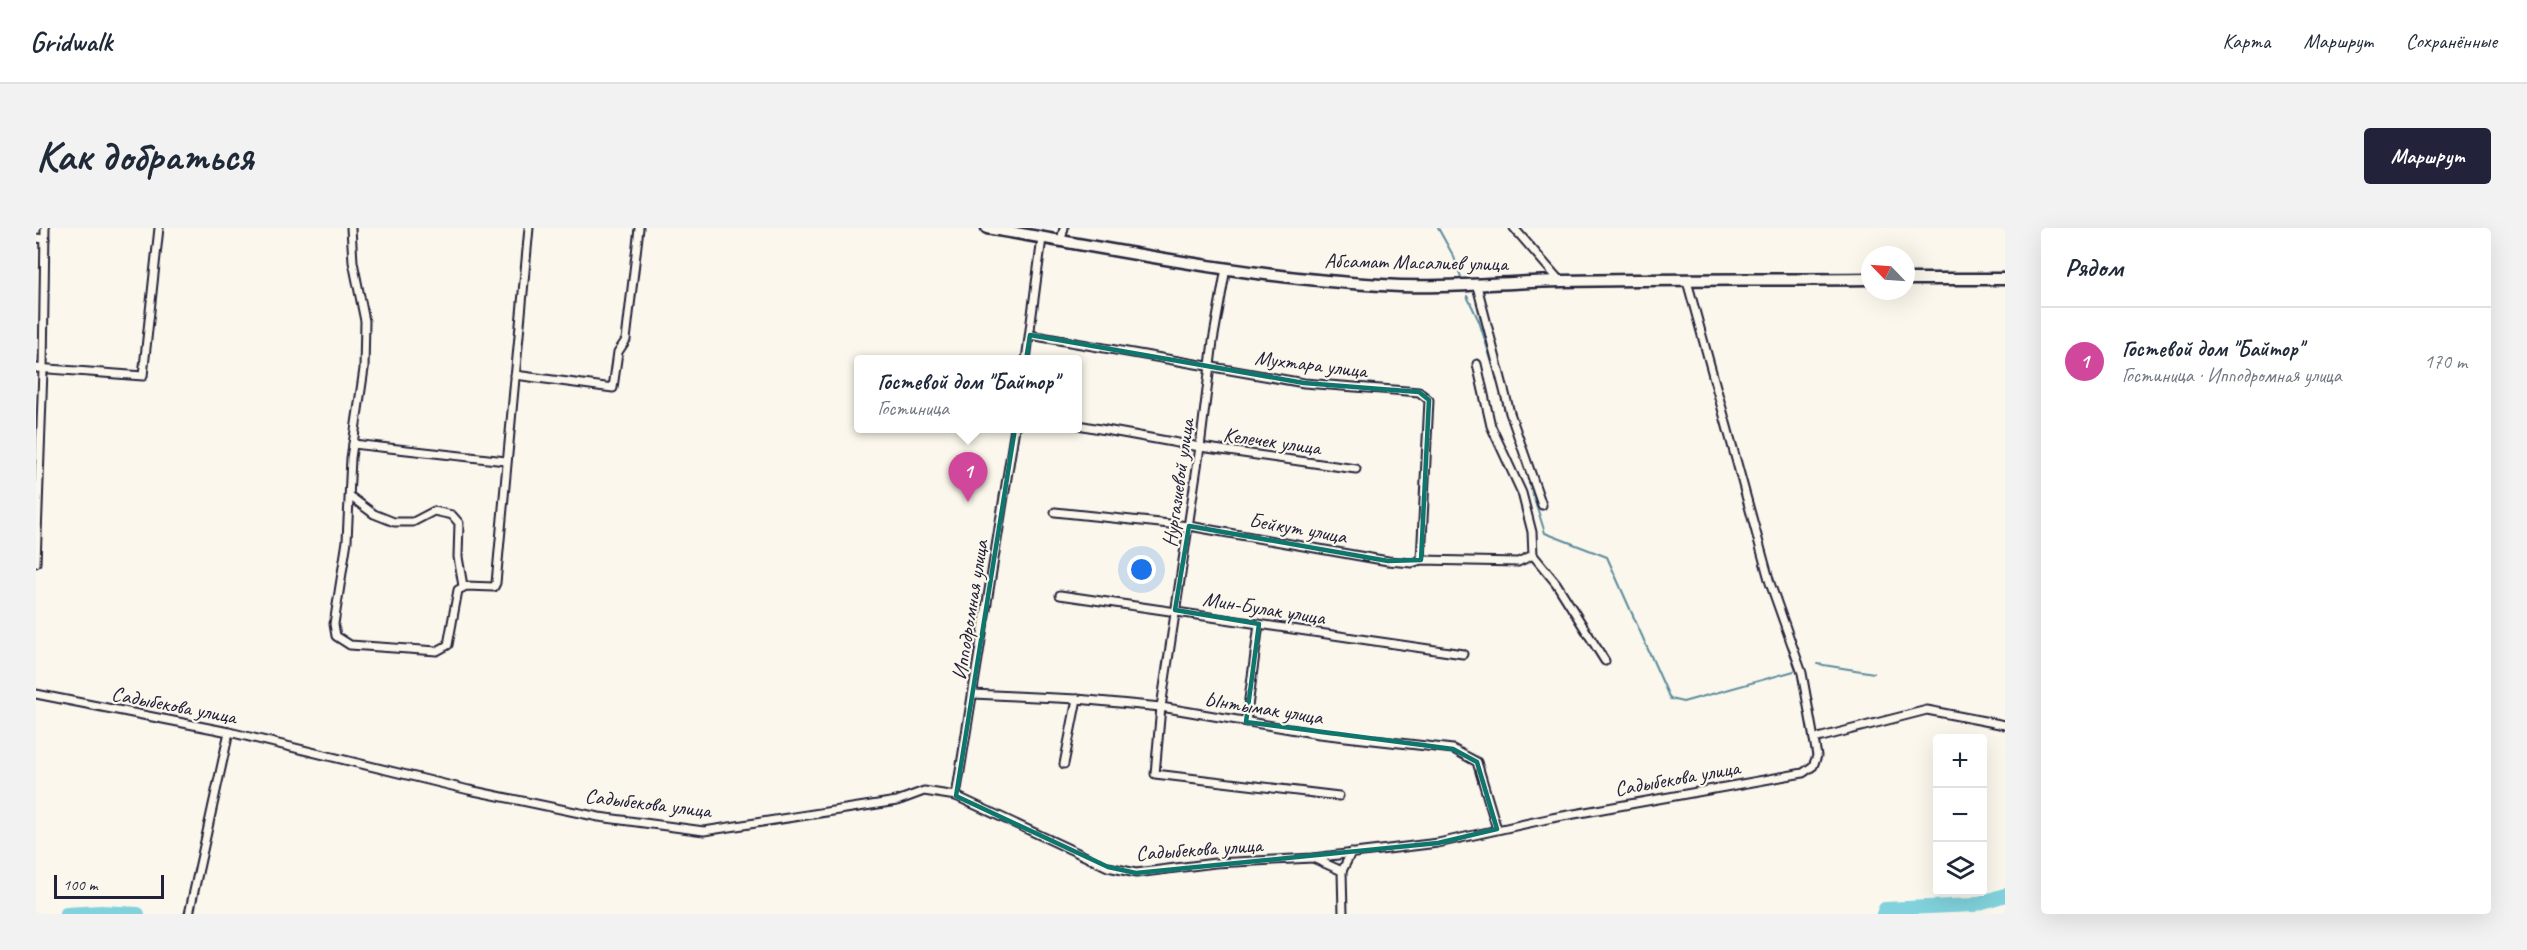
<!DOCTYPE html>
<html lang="ru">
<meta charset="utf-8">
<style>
:root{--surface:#fff;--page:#f2f2f3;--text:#1f2937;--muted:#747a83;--line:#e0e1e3;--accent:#22223b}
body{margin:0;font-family:Caveat,sans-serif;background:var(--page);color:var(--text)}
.controls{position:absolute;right:18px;bottom:18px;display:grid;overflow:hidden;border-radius:6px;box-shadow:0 6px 24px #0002}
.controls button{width:54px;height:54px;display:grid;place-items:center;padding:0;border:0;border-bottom:2px solid var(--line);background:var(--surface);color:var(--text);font:30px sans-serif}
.compass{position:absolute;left:1825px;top:18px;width:54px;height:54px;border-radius:50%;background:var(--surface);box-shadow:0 6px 24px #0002;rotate:295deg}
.scale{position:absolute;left:18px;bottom:15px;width:110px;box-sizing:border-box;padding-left:6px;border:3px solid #22223b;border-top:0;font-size:16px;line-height:21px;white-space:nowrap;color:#22223b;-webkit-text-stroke:4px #fbf7ec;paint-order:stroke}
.you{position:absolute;left:1106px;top:342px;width:21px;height:21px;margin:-15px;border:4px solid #fff;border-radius:50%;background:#1a73e8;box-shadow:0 0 0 9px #1a73e833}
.badge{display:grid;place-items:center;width:39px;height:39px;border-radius:50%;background:var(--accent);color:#fff;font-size:20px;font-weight:700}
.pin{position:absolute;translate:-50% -50px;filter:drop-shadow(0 2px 3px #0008)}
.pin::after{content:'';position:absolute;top:32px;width:21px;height:18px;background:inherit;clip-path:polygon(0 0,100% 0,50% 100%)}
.popup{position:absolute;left:818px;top:127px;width:228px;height:78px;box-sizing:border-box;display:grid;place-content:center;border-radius:6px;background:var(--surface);filter:drop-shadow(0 2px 4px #0005);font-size:20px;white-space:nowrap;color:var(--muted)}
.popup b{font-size:22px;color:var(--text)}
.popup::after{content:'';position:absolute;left:50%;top:100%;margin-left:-12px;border:12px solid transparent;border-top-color:var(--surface)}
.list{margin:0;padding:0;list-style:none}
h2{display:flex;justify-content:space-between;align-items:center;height:78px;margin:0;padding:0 24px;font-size:26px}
h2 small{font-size:20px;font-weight:400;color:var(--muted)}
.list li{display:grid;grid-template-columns:39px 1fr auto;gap:18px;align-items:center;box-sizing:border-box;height:108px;padding:0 24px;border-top:2px solid var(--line)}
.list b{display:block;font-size:22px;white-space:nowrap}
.list p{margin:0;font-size:20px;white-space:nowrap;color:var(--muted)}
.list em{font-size:20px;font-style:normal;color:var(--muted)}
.icon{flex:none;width:33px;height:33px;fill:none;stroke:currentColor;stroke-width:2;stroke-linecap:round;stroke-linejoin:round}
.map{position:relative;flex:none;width:1969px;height:686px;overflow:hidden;border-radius:6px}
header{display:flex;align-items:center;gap:36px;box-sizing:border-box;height:84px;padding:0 30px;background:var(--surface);border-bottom:2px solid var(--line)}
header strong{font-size:28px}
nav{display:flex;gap:33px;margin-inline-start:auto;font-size:21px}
.intro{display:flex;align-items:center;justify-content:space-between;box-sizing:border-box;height:144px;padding:0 36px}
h1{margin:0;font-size:42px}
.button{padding:15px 27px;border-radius:6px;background:var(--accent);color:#fff;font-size:21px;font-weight:700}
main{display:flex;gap:36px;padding:0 36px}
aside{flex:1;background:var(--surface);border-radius:6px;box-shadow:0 6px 24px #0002}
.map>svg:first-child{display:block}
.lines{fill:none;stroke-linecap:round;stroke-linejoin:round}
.stream{stroke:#5b8c9c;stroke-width:2}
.river{stroke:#81d2dc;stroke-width:14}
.street-casing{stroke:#22223b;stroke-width:11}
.secondary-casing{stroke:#22223b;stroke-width:15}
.street{stroke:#fbf7ec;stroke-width:7}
.secondary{stroke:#fbf7ec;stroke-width:10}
.marked{fill:none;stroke:#0f766e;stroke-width:4.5;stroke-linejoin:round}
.labels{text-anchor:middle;stroke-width:4.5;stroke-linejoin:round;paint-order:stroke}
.street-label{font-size:21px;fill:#22223b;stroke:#fbf7ec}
</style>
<header>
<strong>Gridwalk</strong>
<nav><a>Карта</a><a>Маршрут</a><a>Сохранённые</a></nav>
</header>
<div class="intro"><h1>Как добраться</h1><a class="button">Маршрут</a></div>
<main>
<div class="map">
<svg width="1969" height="686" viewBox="0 0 1969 686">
<rect width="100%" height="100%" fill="#fbf7ec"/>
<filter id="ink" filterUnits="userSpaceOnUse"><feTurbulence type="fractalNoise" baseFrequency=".0167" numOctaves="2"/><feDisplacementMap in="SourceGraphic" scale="12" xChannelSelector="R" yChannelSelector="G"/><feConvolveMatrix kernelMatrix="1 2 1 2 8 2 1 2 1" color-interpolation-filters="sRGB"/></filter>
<g filter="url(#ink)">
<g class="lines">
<g class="stream">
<path d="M1402,0L1418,29L1426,52"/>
<path d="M1431,68L1443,93L1464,161"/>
<path d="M1481,215L1509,305L1571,329L1634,471L1647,474L1758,443"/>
<path d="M1781,436L1838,445"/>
</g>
<g class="river">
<path d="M30,686L65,684L102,686"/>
<path d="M1847,686L1849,681L1937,677L1969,667"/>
</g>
<defs>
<g id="street">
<path d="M315,0L317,34L329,93L328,141L315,230L311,313L298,396L300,408L314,417L401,423L412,417L422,362L430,358L458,359L460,355L493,0"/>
<path d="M1478,0L1524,53"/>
<path d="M0,10L9,11"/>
<path d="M1025,12L1028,0"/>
<path d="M1190,40L1177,113L1164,219L1125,479L1119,546L1303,568"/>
<path d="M1441,58L1474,185L1506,277"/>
<path d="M994,107L1268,155L1383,164L1393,172L1385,332"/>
<path d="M990,132L1006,10"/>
<path d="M1441,136L1455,198L1486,265L1496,304L1497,327L1520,355L1569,433"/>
<path d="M0,140L107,148L123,0"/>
<path d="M479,147L577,160L582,124L590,112L603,0"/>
<path d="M1042,197L1164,219L1320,241"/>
<path d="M317,216L470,233"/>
<path d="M315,269L338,286L358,294H377L398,283L416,287L423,295L422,329L427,358"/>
<path d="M1019,284L1153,298L1352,333L1376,335L1385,332L1482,334L1497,327"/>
<path d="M0,335L7,142L9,0"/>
<path d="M1024,367L1427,426"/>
<path d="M0,466L193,504L433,562L563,589L668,603L861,573L888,563L920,568L1072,639L1100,645L1179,635L1277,630L1402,615L1516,590L1767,545L1777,538L1781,528L1766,445L1734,355L1651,53"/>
<path d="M937,466L1041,471L1125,479L1283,506L1417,521L1441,534L1461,601"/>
<path d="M1210,494L1223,396"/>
<path d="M1778,511L1891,482L1969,497"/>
<path d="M1028,536L1041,471"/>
<path d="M920,568L979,200"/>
<path d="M1277,630L1306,643L1307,686"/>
<path d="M1306,643L1315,625"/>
<path d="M153,686L193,504"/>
</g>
<g id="secondary">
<path d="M951,0C1081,22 1214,50 1345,57C1406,61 1466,54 1526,53C1629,51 1731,52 1834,51"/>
<path d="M1870,51H1969"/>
</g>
</defs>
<use href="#street" class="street-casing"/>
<use href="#secondary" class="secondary-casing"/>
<use href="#street" class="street"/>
<use href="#secondary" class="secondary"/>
</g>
</g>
<path class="marked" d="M994,107L1268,155L1383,164L1393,172L1385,332L1352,333L1153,298L1139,382L1223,396L1210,494L1417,521L1441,534L1461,601L1402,615L1100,645L1072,639L920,568Z"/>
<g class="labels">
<g class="street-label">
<text transform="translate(1380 34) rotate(1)" y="7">Абсамат Масалиев улица</text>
<text transform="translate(1275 136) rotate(7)" y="7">Мухтара улица</text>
<text transform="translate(1236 213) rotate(8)" y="7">Келечек улица</text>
<text transform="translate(1142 255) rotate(-82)" y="7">Нургазиевой улица</text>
<text transform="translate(1262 300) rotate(10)" y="7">Бейкут улица</text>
<text transform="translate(1228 380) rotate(9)" y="7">Мин-Булак улица</text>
<text transform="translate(934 382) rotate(-81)" y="7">Ипподромная улица</text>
<text transform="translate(138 477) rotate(11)" y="7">Садыбекова улица</text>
<text transform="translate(1228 480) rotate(9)" y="7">Ынтымак улица</text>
<text transform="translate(1641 550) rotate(-10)" y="7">Садыбекова улица</text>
<text transform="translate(612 575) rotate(7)" y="7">Садыбекова улица</text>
<text transform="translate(1163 621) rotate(-4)" y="7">Садыбекова улица</text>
</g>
</g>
</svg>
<div class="controls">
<button>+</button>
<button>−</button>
<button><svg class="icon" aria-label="layers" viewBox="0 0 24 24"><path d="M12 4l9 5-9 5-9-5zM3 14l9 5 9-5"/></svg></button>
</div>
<svg class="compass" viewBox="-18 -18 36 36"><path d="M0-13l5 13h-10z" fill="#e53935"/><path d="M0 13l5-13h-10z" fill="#747a83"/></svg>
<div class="scale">100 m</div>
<div class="you"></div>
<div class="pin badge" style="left:932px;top:274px;background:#d1479c">1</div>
<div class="popup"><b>Гостевой дом &quot;Байтор&quot;</b>Гостиница</div>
</div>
<aside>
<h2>Рядом<small></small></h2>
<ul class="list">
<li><span class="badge" style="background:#d1479c">1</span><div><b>Гостевой дом &quot;Байтор&quot;</b><p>Гостиница · Ипподромная улица</p></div><em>170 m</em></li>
</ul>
</aside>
</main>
